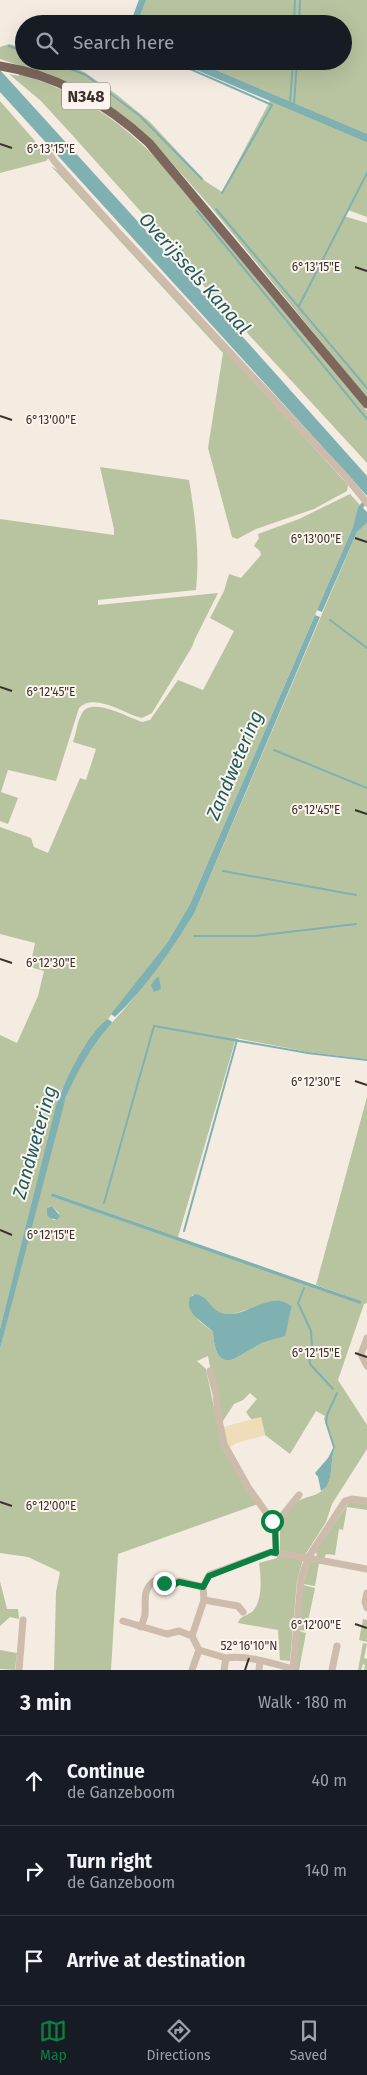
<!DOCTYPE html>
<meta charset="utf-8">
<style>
:root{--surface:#171b24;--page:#242831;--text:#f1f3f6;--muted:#9ea1a6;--line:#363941;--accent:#0b8043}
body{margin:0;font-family:"Fira Sans",sans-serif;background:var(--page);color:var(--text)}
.stop{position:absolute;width:15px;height:15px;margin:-11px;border:4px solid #0b8043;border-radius:50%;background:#fff}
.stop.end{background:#0b8043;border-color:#fff;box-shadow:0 1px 5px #0008}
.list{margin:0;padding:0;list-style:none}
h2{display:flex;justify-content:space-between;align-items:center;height:65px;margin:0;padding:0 20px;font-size:21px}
h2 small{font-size:16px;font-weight:400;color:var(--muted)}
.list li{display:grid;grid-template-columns:32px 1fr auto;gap:15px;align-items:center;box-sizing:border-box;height:90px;padding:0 20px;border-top:1px solid var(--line)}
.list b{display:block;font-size:19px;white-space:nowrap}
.list p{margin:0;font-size:16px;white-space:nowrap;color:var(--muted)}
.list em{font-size:16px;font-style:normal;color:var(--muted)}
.icon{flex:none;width:28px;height:28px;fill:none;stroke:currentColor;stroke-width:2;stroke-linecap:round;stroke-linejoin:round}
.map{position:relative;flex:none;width:367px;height:1670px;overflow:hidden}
.search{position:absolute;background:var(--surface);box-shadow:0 5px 20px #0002;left:15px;right:15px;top:15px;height:55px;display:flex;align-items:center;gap:12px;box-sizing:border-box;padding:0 18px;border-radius:28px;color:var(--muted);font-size:19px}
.sheet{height:335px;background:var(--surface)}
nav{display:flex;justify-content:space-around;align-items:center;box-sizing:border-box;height:70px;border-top:1px solid var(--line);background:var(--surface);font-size:14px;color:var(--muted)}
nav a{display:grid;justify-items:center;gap:2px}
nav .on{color:var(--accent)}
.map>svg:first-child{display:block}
.green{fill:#b8c4a0;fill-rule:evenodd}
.sand{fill:#efdcb8}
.water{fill:#7fb0b2}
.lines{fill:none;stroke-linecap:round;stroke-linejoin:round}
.stream{stroke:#7fb0b2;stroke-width:2}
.canal{stroke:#7fb0b2;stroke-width:6}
.minor{stroke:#cdbbac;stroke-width:7}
.major{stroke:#7d675c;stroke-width:9}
.route{stroke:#0b8043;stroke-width:6}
.ticks{fill:none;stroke:#3b302b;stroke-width:2}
.labels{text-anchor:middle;stroke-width:4;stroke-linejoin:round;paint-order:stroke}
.shield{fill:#fbf5ee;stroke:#756b66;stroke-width:1}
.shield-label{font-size:16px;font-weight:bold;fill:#3b302b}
.water-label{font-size:19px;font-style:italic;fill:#1f5a5e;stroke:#fbf5ee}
.ticks-label{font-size:12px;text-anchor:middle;fill:#3b302b;stroke:#fbf5ee;stroke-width:4;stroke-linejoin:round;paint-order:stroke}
</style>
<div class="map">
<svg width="367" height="1670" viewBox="0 0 367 1670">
<rect width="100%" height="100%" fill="#f4ebe1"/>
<g class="green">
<path d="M142,0H367V217L348,210L344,216L367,223V398L210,206L162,152L137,128L109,106L63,80L0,59V47L9,44L24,48V61H60L84,72L116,94L150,122L205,181L222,192L271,99L183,61H343V24H135V19Z"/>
<path d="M9,74L19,76V74C76,91 116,117 157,159L367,411V463L193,274L152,224L74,137L41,101Z"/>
<path d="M0,101L49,157L46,161L0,173Z"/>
<path d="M51,166L64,174L348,485L347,491L314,509L256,529L237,539L232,537L208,448L223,353Z"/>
<path d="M100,467L189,480C195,516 200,553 196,590L98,600V605L218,593L195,639L192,647L152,713L142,718L138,717C121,711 93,693 79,708L56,781L8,770L1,792L18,798L8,824L0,821V519L114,535V529Z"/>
<path d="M350,494L360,505L353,527L190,904L167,943L108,1019L90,1039L61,1091L0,1329V1035L17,1043L38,996L44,971L30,967L35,943L0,934V827L31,838L34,847L48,853L80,778L86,780L96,749L73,742C76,734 77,723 81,715C89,695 127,717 142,722L150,720L178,680L203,690L234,631L210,618L224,591L229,574L241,578L261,555L260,551L254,546L259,538L258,534L299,519Z"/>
<path d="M367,523V1059L308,1052L236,1038L178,1237L52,1193L50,1196L361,1301L316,1285L367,1097V1303L364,1304L338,1380L367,1425V1449L332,1504L326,1522L305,1555L280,1551V1523C285,1517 291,1507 297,1502C307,1495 320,1497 327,1485C333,1475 330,1458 335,1448L324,1419L325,1416L316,1411L290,1454L265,1435L261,1418L251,1419L246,1412L257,1399L250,1393L243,1400L234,1404L221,1424L208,1356L197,1361L206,1369L222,1447L258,1504L118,1554L111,1670H54L56,1592L60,1572L28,1557L0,1553V1349L57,1123C66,1097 75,1070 91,1047C102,1032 115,1020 126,1007C151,978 173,946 194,914L357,532ZM52,1206L59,1213L57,1220H53L47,1212L48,1207ZM192,1295L204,1299L217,1312L226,1314H233L249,1309L292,1307L285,1326L286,1333L275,1339L262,1343L234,1359C216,1366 214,1344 213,1332L198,1320L189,1302Z"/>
<path d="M349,1502L367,1504V1510L347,1507L343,1530L339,1529L335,1555L326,1554L324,1559L317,1557L316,1551Z"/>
<path d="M277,1556L303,1560L297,1581L290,1661L280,1660L278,1630L238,1623C240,1615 248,1616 253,1611C263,1599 261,1577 259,1563L277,1558Z"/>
<path d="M310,1562L319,1563L315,1586L303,1584Z"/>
<path d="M0,1581L7,1609H18L19,1619L10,1617L0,1626Z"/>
<path d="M303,1585L315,1588L306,1631L299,1630Z"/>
<path d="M363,1619L367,1620V1642L359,1640Z"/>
<path d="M299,1631L306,1633L299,1670H296Z"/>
<path d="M363,1643L367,1644L364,1658L367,1659V1670H364L365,1665L363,1664L361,1670H358Z"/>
<path d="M0,1650L17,1653L15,1670L0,1669Z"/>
</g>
<path class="sand" d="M261,1417L265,1435L237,1443L227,1449L223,1427Z"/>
<g class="water">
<path d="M0,70L241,335L367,476V496L0,92Z"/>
<path d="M362,502L365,505L363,508L367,512V523L357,532L322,612L317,610L353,527L358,508Z"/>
<path d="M315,615L320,617L194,914C171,950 146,988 115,1017L111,1014L167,943L190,904Z"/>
<path d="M159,977L161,989L154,992L151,985L156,978Z"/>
<path d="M108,1019L112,1022L111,1024C91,1046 78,1070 66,1097L0,1349V1329L56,1106C64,1082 88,1032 108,1019Z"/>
<path d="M52,1193L361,1301V1303L360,1304L50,1196Z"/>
<path d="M52,1206L60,1216L57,1220L50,1218L47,1215V1208Z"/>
<path d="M196,1294C211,1297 210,1315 231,1314C252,1313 273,1290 292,1307C288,1317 288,1327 285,1336L262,1343L234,1359C216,1366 214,1344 213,1332C203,1321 184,1314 190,1297Z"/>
<path d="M334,1446L335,1448C329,1460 335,1484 321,1491L318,1477L315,1473L328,1458Z"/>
</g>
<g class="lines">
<g class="stream">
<path d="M138,24L139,15L145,0"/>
<path d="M294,24L295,0"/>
<path d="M299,24L300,0"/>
<path d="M9,46L24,52"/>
<path d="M49,61L86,75L140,116L202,179"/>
<path d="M172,61L272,105L222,193"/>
<path d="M191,61L367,135"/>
<path d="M290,103L293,61"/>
<path d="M294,104L297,61"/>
<path d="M216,209L367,388"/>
<path d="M197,211L367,419"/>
<path d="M299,306L367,173"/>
<path d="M330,620L367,648"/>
<path d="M274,750L367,788"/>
<path d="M223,871L356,895"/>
<path d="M194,936H255L356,924"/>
<path d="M104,1203L154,1026L308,1053L367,1060"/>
<path d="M184,1231L237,1040"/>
<path d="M304,1288L298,1303L311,1331L312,1346L309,1354L310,1364L333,1389"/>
<path d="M334,1447L326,1422L327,1415L337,1393"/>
</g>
<g class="canal">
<path d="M135,24V19L142,0"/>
<path d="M183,61L367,139"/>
</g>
<g class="minor">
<path d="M45,148L55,162L118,232L346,477L367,503"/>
<path d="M367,1338L361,1354L367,1366"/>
<path d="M210,1371L216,1394L218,1415L224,1444L248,1487L275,1525L276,1553"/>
<path d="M275,1525L299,1495"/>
<path d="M367,1593L365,1602L367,1608"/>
<path d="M204,1600L238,1606L243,1612"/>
<path d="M123,1621L167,1634L179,1631L192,1636"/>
<path d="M141,1627C142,1624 144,1619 145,1615C146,1602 142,1590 154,1581L173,1585L179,1581L203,1587"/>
<path d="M199,1650L226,1658L224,1670"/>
<path d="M226,1658C247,1655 272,1663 293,1669"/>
<path d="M19,1670L23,1620"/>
<path d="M192,1670L199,1650L192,1636L204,1600L203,1587L209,1575L271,1552L308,1558L345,1501L352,1499L367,1501"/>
<path d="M259,1670L260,1661"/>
<path d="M293,1670L301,1579L308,1558L367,1569"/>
<path d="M332,1670L337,1646"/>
</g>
<path class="major" d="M0,66C57,75 107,104 149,143L367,404"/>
</g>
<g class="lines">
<path class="route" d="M164,1583L173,1585L179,1582L203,1587L209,1576L271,1552L276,1553L275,1526L272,1521"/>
</g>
<path class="ticks" d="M0,144L12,148M355,267L367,271M0,416L12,420M355,538L367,542M0,687L12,691M355,810L367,814M0,959L12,963M355,1081L367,1085M0,1230L12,1235M355,1353L367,1357M0,1502L12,1506M355,1624L367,1628M245,1670L249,1658"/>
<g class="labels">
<rect class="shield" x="62" y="82.5" width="48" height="27" rx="4"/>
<g class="shield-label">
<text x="86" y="102">N348</text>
</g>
<g class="water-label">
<text transform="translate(195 273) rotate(48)" y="7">Overijssels Kanaal</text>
<text transform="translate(234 765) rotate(-67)" y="7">Zandwetering</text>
<text transform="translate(34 1142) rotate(-74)" y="7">Zandwetering</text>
</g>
</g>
<g class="ticks-label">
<text x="51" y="153">6°13'15"E</text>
<text x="316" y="271">6°13'15"E</text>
<text x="51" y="424">6°13'00"E</text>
<text x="316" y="543">6°13'00"E</text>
<text x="51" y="696">6°12'45"E</text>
<text x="316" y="814">6°12'45"E</text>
<text x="51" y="967">6°12'30"E</text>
<text x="316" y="1086">6°12'30"E</text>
<text x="51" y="1239">6°12'15"E</text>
<text x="316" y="1357">6°12'15"E</text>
<text x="51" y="1510">6°12'00"E</text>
<text x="316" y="1629">6°12'00"E</text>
<text x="249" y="1650">52°16'10"N</text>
</g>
</svg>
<div class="stop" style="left:272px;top:1521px"></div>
<div class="stop end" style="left:164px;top:1583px"></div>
<div class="search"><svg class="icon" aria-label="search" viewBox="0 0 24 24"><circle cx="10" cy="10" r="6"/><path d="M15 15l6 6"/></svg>Search here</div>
</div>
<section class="sheet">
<h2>3 min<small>Walk · 180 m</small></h2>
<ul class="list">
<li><svg class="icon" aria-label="ahead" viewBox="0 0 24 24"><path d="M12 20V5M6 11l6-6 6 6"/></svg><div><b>Continue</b><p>de Ganzeboom</p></div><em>40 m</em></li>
<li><svg class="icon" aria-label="right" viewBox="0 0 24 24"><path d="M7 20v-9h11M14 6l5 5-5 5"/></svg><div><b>Turn right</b><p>de Ganzeboom</p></div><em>140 m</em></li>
<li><svg class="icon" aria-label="arrive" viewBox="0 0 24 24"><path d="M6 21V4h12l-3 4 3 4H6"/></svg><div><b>Arrive at destination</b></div></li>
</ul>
</section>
<nav>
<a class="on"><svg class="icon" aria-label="map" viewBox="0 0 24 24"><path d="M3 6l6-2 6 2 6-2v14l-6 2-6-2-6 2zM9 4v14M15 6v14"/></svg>Map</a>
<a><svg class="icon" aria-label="directions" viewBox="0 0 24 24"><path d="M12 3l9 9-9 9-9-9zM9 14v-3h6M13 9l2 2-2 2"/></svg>Directions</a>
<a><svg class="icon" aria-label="saved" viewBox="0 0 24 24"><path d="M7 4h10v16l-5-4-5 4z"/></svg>Saved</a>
</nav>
